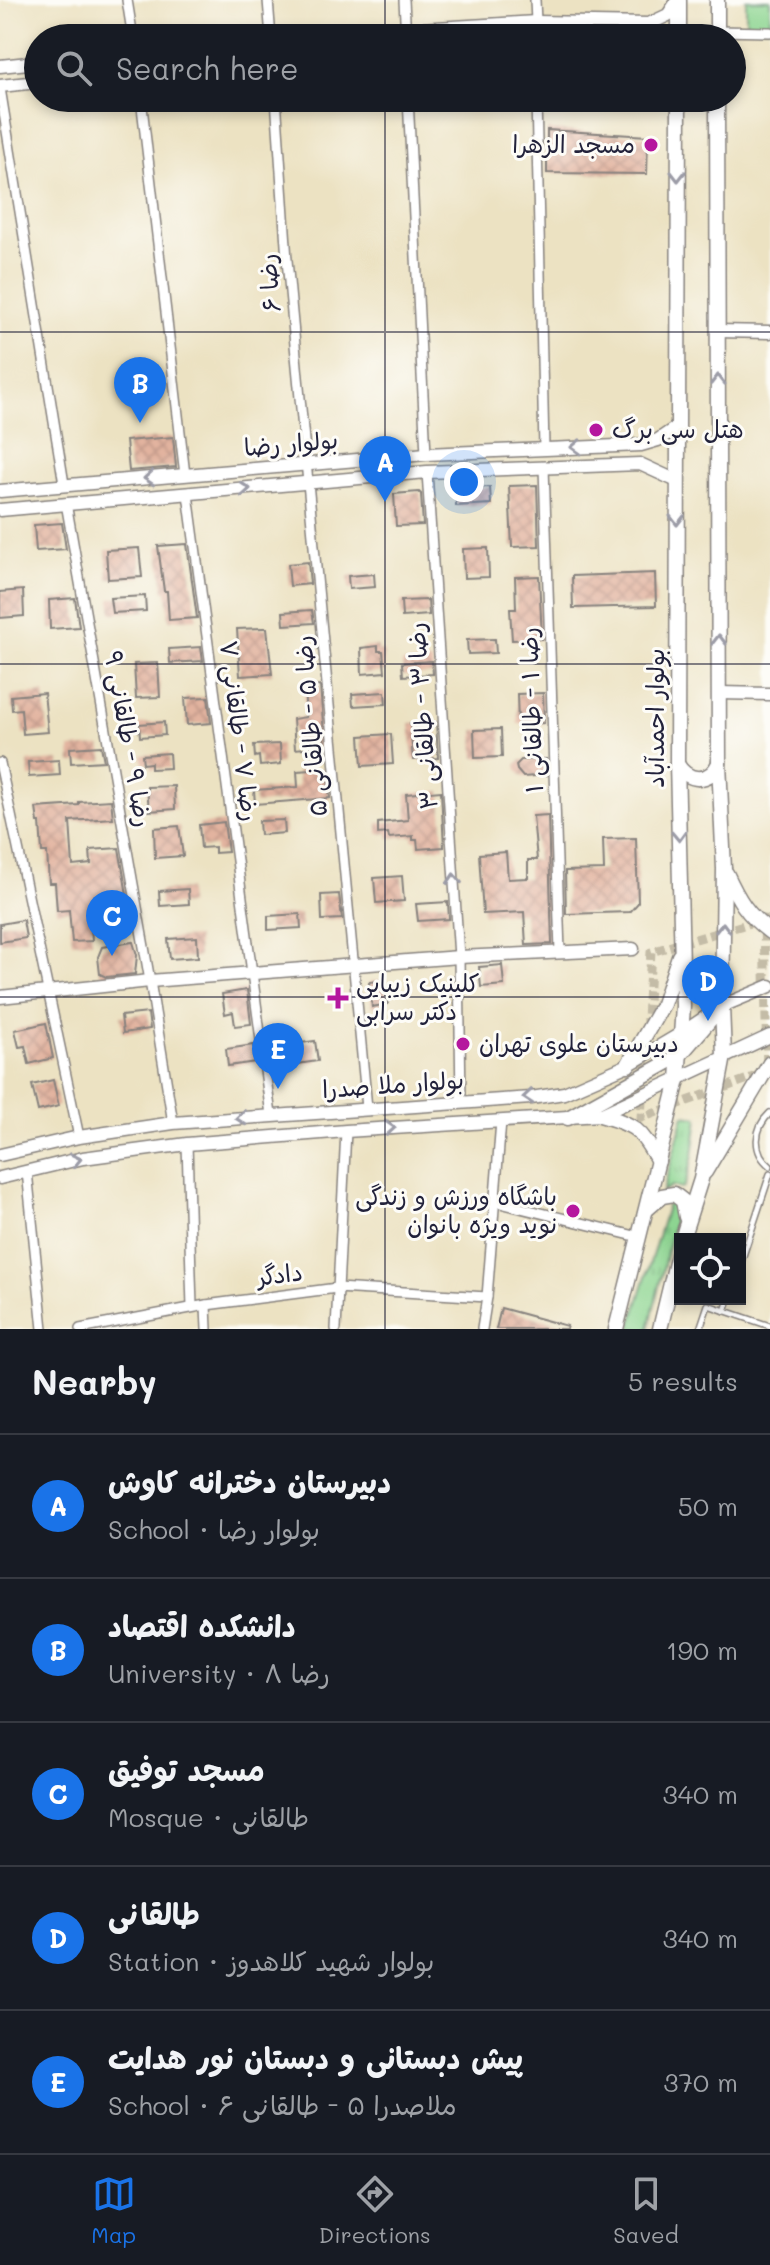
<!DOCTYPE html>
<meta charset="utf-8">
<style>
:root{--surface:#171b24;--page:#20242c;--text:#f1f3f6;--muted:#9ea1a6;--line:#363941;--accent:#1a73e8}
body{margin:0;font-family:Mali,"Playpen Sans Arabic",sans-serif;background:var(--page);color:var(--text)}
.controls{position:absolute;right:24px;bottom:24px;display:grid;overflow:hidden;border-radius:0px;box-shadow:0 4px 12px #0003}
.controls button{width:72px;height:72px;display:grid;place-items:center;padding:0;border:0;border-bottom:2px solid var(--line);background:var(--surface);color:var(--text);font:40px sans-serif}
.you{position:absolute;left:464px;top:482px;width:28px;height:28px;margin:-20px;border:6px solid #fff;border-radius:50%;background:#1a73e8;box-shadow:0 0 0 12px #1a73e833}
.badge{display:grid;place-items:center;width:52px;height:52px;border-radius:50%;background:var(--accent);color:#fff;font-size:26px;font-weight:700}
.pin{position:absolute;translate:-50% -66px;filter:drop-shadow(0 2px 4px #0008)}
.pin::after{content:'';position:absolute;top:42px;width:28px;height:24px;background:inherit;clip-path:polygon(0 0,100% 0,50% 100%)}
.list{margin:0;padding:0;list-style:none}
h2{display:flex;justify-content:space-between;align-items:center;height:104px;margin:0;padding:0 32px;font-size:34px}
h2 small{font-size:26px;font-weight:400;color:var(--muted)}
.list li{display:grid;grid-template-columns:52px 1fr auto;gap:24px;align-items:center;box-sizing:border-box;height:144px;padding:0 32px;border-top:2px solid var(--line)}
.list b{display:block;font-size:30px;white-space:nowrap}
.list p{margin:0;font-size:26px;white-space:nowrap;color:var(--muted)}
.list em{font-size:26px;font-style:normal;color:var(--muted)}
.icon{flex:none;width:44px;height:44px;fill:none;stroke:currentColor;stroke-width:2;stroke-linecap:round;stroke-linejoin:round}
.map{position:relative;flex:none;width:770px;height:1329px;overflow:hidden}
.search{position:absolute;background:var(--surface);box-shadow:0 4px 12px #0003;left:24px;right:24px;top:24px;height:88px;display:flex;align-items:center;gap:20px;box-sizing:border-box;padding:0 28px;border-radius:44px;color:var(--muted);font-size:30px}
.sheet{height:824px;background:var(--surface)}
nav{display:flex;justify-content:space-around;align-items:center;box-sizing:border-box;height:112px;border-top:2px solid var(--line);background:var(--surface);font-size:22px;color:var(--muted)}
nav a{display:grid;justify-items:center;gap:4px}
nav .on{color:var(--accent)}
.map>svg:first-child{display:block}
.grass{fill:url(#grass-tufts);stroke:#587c66;stroke-width:2}
.green{fill:#8dd591;stroke:#587c66;stroke-width:2}
.building{fill:url(#building-cross-hatch)}
.lines{fill:none;stroke-linecap:round;stroke-linejoin:round}
.street-tunnel{stroke:#c4bca7;stroke-width:9;stroke-dasharray:9 4.5;stroke-linecap:butt}
.lane-casing{stroke:#87827e;stroke-width:8}
.street-casing{stroke:#87827e;stroke-width:12}
.secondary-casing{stroke:#87827e;stroke-width:15}
.primary-casing{stroke:#87827e;stroke-width:17}
.lane{stroke:#fff;stroke-width:5}
.street{stroke:#fff;stroke-width:9}
.secondary{stroke:#fff;stroke-width:12}
.primary{stroke:#fff;stroke-width:14}
.oneway{stroke:#9c9ca7}
.grid{fill:none;stroke:#22223b;stroke-width:2;stroke-opacity:0.55}
.poi-dot{fill:#b5179e;stroke:#fdfcf7;stroke-width:3}
.labels{text-anchor:middle;stroke-width:6;stroke-linejoin:round;paint-order:stroke}
.poi-label{font-size:24px;fill:#22223b;stroke:#fdfcf7;text-anchor:start}
.street-label{font-size:24px;fill:#22223b;stroke:#fdfcf7}
</style>
<div class="map">
<svg width="770" height="1329" viewBox="0 0 770 1329">
<defs>
<pattern id="grass-tufts" width="24" height="20" patternUnits="userSpaceOnUse" patternTransform="scale(2)"><rect width="24" height="20" fill="#8dd591"/><path d="M3 7l-1-3M5 7V3M7 7l1-3M15 17l-1-3M17 17v-4M19 17l1-3" fill="none" stroke="#79b77e"/></pattern>
<pattern id="building-cross-hatch" width="8" height="8" patternUnits="userSpaceOnUse" patternTransform="scale(2)"><rect width="8" height="8" fill="#e2b39f"/><path d="M0 0l8 8M0 8l8-8" fill="none" stroke="#c29a8a"/></pattern>
</defs>
<rect width="100%" height="100%" fill="#fdfcf7"/>
<filter id="ink" filterUnits="userSpaceOnUse"><feTurbulence type="fractalNoise" baseFrequency=".0125" numOctaves="2"/><feDisplacementMap in="SourceGraphic" scale="16" xChannelSelector="R" yChannelSelector="G"/><feConvolveMatrix kernelMatrix="1 2 1 2 8 2 1 2 1" color-interpolation-filters="sRGB"/></filter>
<filter id="wash" filterUnits="userSpaceOnUse"><feTurbulence type="fractalNoise" baseFrequency=".006" numOctaves="4" result="noise"/><feDisplacementMap in="SourceGraphic" scale="32" xChannelSelector="R" yChannelSelector="G"/><feGaussianBlur stdDeviation="1.8" result="paint"/><feColorMatrix in="noise" values="0 0 0 0 0 0 0 0 0 0 0 0 0 0 0 0 0 1.4 0 .05"/><feComposite in="paint" operator="in"/></filter>
<g filter="url(#wash)">
<rect width="100%" height="100%" fill="#ece2c2"/>
<g class="grass">
<path d="M684,1115L698,1117L693,1155L685,1185L682,1189L672,1186L663,1191Z"/>
<path d="M674,1201L677,1208L649,1329H630L666,1210L668,1203Z"/>
</g>
<path class="green" d="M746,0H770V28L746,27Z"/>
<g id="blocks">
<g class="building">
<path d="M547,130L648,136L647,174L547,173Z"/>
<path d="M173,437L176,467L129,471L126,441Z"/>
<path d="M537,485L539,546L512,547L509,486Z"/>
<path d="M490,487L491,504L456,506V489Z"/>
<path d="M419,492L421,494L423,525L396,526L394,494Z"/>
<path d="M62,523L66,549L36,551L34,525Z"/>
<path d="M187,544L197,618L169,620L167,591H164L158,546Z"/>
<path d="M139,548L142,577L108,579L106,550Z"/>
<path d="M488,548L489,577L464,578L463,549Z"/>
<path d="M308,562L310,584L290,586L288,564Z"/>
<path d="M655,573L656,606L573,608L572,576Z"/>
<path d="M374,574L375,587L349,589L348,576Z"/>
<path d="M539,576L542,639L512,640L510,609H516L515,577Z"/>
<path d="M23,590L24,616L0,618V592Z"/>
<path d="M145,596L146,611L112,613L110,598Z"/>
<path d="M75,598L79,627L50,629L49,600Z"/>
<path d="M428,600L429,615L402,617L401,601Z"/>
<path d="M312,610L314,623L284,625L283,612Z"/>
<path d="M263,628H267L272,674L240,676L237,629Z"/>
<path d="M495,639L496,653L468,654L467,640Z"/>
<path d="M378,646V651H383L385,672L362,674L361,648Z"/>
<path d="M201,647L203,661L170,663L169,649Z"/>
<path d="M432,661L433,674L403,676L402,663Z"/>
<path d="M158,663L160,697L136,698L134,664Z"/>
<path d="M320,686L325,746L295,749L293,719L306,717L304,688Z"/>
<path d="M385,692L386,704L353,706L352,694Z"/>
<path d="M44,693L48,732L23,734L21,709L12,710L11,696Z"/>
<path d="M543,693L544,723L518,724L517,694Z"/>
<path d="M208,697L211,723L187,725L185,698Z"/>
<path d="M164,722L165,735L140,737L139,724Z"/>
<path d="M436,722L438,758L413,760L410,723Z"/>
<path d="M501,729L502,757L475,758L474,730Z"/>
<path d="M391,734L393,764L362,766L360,736Z"/>
<path d="M280,744L281,764L260,766L259,756L255,757L254,745Z"/>
<path d="M101,746L104,761L71,763L70,748Z"/>
<path d="M169,753L170,768L151,769V763L143,764L142,755Z"/>
<path d="M546,759L547,775L523,777L517,770L516,765L521,760Z"/>
<path d="M59,760L60,775L29,777L28,762Z"/>
<path d="M327,769L330,798L255,804L254,790L298,787L297,771Z"/>
<path d="M174,786L175,809L149,811L147,787Z"/>
<path d="M441,791L444,847L418,849L417,840H413V836L389,838L388,833L378,834V823L408,820L406,794Z"/>
<path d="M111,800L113,818L70,821L73,866L91,864L90,850L119,848L132,924L91,927L92,941L72,942L69,910L57,911L55,883H49L47,852H42L40,822H38L36,808L79,805V802Z"/>
<path d="M548,815L552,944L526,945L524,912L483,914L479,854L506,852L508,879L528,878V860H537L533,816Z"/>
<path d="M284,820L285,833L260,835L259,821Z"/>
<path d="M224,822L228,852L215,853V847L201,848L199,825Z"/>
<path d="M179,826L183,856L155,858L154,828Z"/>
<path d="M636,838L638,903L630,912L566,914L565,871L604,870L603,839Z"/>
<path d="M402,876L404,901L376,903L374,878Z"/>
<path d="M188,889L189,904L160,906L159,891Z"/>
<path d="M339,894L342,919L322,920L321,895Z"/>
<path d="M448,902L449,919L418,921L416,904Z"/>
<path d="M300,914L301,928L268,930V916Z"/>
<path d="M23,920L26,938L0,942V924Z"/>
<path d="M197,937L198,957L170,959L168,939Z"/>
<path d="M133,942L137,955L135,974L106,977L100,974L98,957L102,947Z"/>
<path d="M502,965L504,985L481,987L479,967Z"/>
<path d="M385,980L388,1004L372,1007L369,982Z"/>
<path d="M247,990L251,1024L235,1026L233,1012L225,1014L222,994Z"/>
<path d="M148,1013L150,1029L123,1033L121,1016Z"/>
<path d="M46,1023L53,1058L29,1064L25,1046L19,1047L15,1030Z"/>
<path d="M315,1041L318,1061L297,1064L294,1044Z"/>
<path d="M254,1045L256,1062L228,1066L226,1049Z"/>
<path d="M53,1080L59,1106L38,1111L32,1085Z"/>
<path d="M501,1308L567,1326L566,1329H496Z"/>
</g>
</g>
</g>
<g filter="url(#ink)">
<use href="#blocks" fill-opacity="0" stroke="#87827e" stroke-width="2"/>
<g class="lines">
<path class="street-tunnel" d="M764,919L767,1072L641,1118L651,952Z"/>
<defs>
<g id="lane">
<path d="M770,1113C754,1128 752,1152 770,1166"/>
<path d="M740,1265L770,1174"/>
<path d="M725,1311L729,1299"/>
<path d="M700,1329L708,1305L770,1326"/>
</g>
<g id="street">
<path d="M127,0L133,38"/>
<path d="M268,0L271,38"/>
<path d="M404,0L406,38"/>
<path d="M535,0L536,22"/>
<path d="M717,31L770,32"/>
<path d="M0,88L64,484"/>
<path d="M141,98L185,475"/>
<path d="M276,98L287,260L367,1108"/>
<path d="M408,98L426,454"/>
<path d="M536,98L544,448"/>
<path d="M544,467L560,952"/>
<path d="M427,472L459,957L461,1102"/>
<path d="M188,494L271,1115"/>
<path d="M66,503L150,981L173,1123"/>
<path d="M0,763L79,1137"/>
<path d="M187,1144L192,1307"/>
<path d="M27,1171L43,1329"/>
<path d="M496,1202L639,1237"/>
<path d="M206,1305L207,1329"/>
<path d="M80,1329L206,1305L337,1288L487,1297"/>
<path d="M336,1329L346,1131"/>
<path d="M482,1329L487,1297L501,1121"/>
</g>
<g id="secondary">
<path d="M269,38L536,22L649,24L668,15L678,0"/>
<path d="M0,66L38,62"/>
<path d="M0,86L38,82"/>
<path d="M718,331L770,332"/>
<path d="M0,491L426,454L641,445L658,440L677,427"/>
<path d="M0,510L427,472L640,464L677,481"/>
<path d="M719,693L770,694"/>
<path d="M0,997L150,981L459,957L633,949"/>
<path d="M0,1155L79,1137L173,1123L531,1098L564,1093L628,1065L682,1033L722,1006L770,986"/>
<path d="M0,1178L83,1158L187,1144L346,1131L600,1115L770,1036"/>
</g>
<g id="primary">
<path d="M717,0V38"/>
<path d="M679,38V0"/>
<path d="M677,764C688,783 710,783 719,763"/>
<path d="M726,873C738,899 747,915 770,932"/>
<path d="M628,1065L663,1004L679,956"/>
<path d="M600,1115C636,1125 640,1129 658,1161"/>
<path d="M568,1118L679,1056L722,1006"/>
<path d="M705,1172L770,1063"/>
<path d="M647,1209L662,1196L674,1194L683,1201L686,1217"/>
<path d="M682,1239L701,1179L724,1056L722,1006L724,869L719,763L717,98"/>
<path d="M616,1329L678,1080L683,1006L677,763L679,98"/>
<path d="M660,1329L680,1246"/>
</g>
</defs>
<use href="#lane" class="lane-casing"/>
<use href="#street" class="street-casing"/>
<use href="#secondary" class="secondary-casing"/>
<use href="#primary" class="primary-casing"/>
<use href="#lane" class="lane"/>
<use href="#street" class="street"/>
<use href="#secondary" class="secondary"/>
<use href="#primary" class="primary"/>
</g>
<defs><path id="oneway-chevron" d="M-2-3.5L2.5 0L-2 3.5" fill="none" stroke-width="1.6" stroke-linecap="round" stroke-linejoin="round" transform="scale(2)"/></defs>
<g class="oneway">
<use href="#oneway-chevron" transform="translate(678 176) rotate(90)"/>
<use href="#oneway-chevron" transform="translate(718 380) rotate(-90)"/>
<use href="#oneway-chevron" transform="translate(576 447) rotate(178)"/>
<use href="#oneway-chevron" transform="translate(149 478) rotate(176)"/>
<use href="#oneway-chevron" transform="translate(245 489) rotate(-5)"/>
<use href="#oneway-chevron" transform="translate(677 520) rotate(90)"/>
<use href="#oneway-chevron" transform="translate(719 640) rotate(-90)"/>
<use href="#oneway-chevron" transform="translate(679 836) rotate(88)"/>
<use href="#oneway-chevron" transform="translate(454 879) rotate(-94)"/>
<use href="#oneway-chevron" transform="translate(723 928) rotate(-89)"/>
<use href="#oneway-chevron" transform="translate(528 1097) rotate(175)"/>
<use href="#oneway-chevron" transform="translate(241 1118) rotate(175)"/>
<use href="#oneway-chevron" transform="translate(390 1128) rotate(-4)"/>
<use href="#oneway-chevron" transform="translate(76 1160) rotate(-12)"/>
</g>
</g>
<path class="grid" d="M385,0V38M385,98V1329M0,332H770M0,664H770M0,997H770"/>
<g class="poi-dot">
<circle cx="651" cy="145" r="8"/>
<circle cx="596" cy="430" r="8"/>
<path d="M334 986h8v8h8v8h-8v8h-8v-8h-8v-8h8z"/>
<circle cx="463" cy="1044" r="8"/>
<circle cx="573" cy="1211" r="8"/>
</g>
<g class="labels">
<g class="poi-label">
<text x="635" y="153" text-anchor="end">مسجد الزهرا</text>
<text x="612" y="438">هتل سی برگ</text>
<text x="356" y="992">کلینیک زیبایی<tspan x="356" dy="28">دکتر سرابی</tspan></text>
<text x="479" y="1052">دبیرستان علوی تهران</text>
<text x="557" y="1205" text-anchor="end">باشگاه ورزش و زندگی<tspan x="557" dy="28">نوید ویژه بانوان</tspan></text>
</g>
<g class="street-label">
<text transform="translate(270 283) rotate(-95)" y="8">رضا ۶</text>
<text transform="translate(291 444) rotate(-5)" y="8">بولوار رضا</text>
<text transform="translate(532 710) rotate(-92)" y="8">رضا ۱ - طالقانی ۱</text>
<text transform="translate(423 716) rotate(-94)" y="8">رضا ۳ - طالقانی ۳</text>
<text transform="translate(656 718) rotate(-90)" y="8">بولوار احمدآباد</text>
<text transform="translate(311 726) rotate(-95)" y="8">رضا ۵ - طالقانی ۵</text>
<text transform="translate(239 731) rotate(83)" y="8">رضا ۷ - طالقانی ۷</text>
<text transform="translate(128 739) rotate(80)" y="8">رضا ۹ - طالقانی ۹</text>
<text transform="translate(393 1085) rotate(-4)" y="8">بولوار ملا صدرا</text>
<text transform="translate(280 1275) rotate(-7)" y="8">دادگر</text>
</g>
</g>
</svg>
<div class="controls">
<button><svg class="icon" aria-label="locate" viewBox="0 0 24 24"><circle cx="12" cy="12" r="6"/><path d="M12 2v4M12 18v4M2 12h4M18 12h4"/></svg></button>
</div>
<div class="you"></div>
<div class="pin badge" style="left:385px;top:502px">A</div>
<div class="pin badge" style="left:140px;top:423px">B</div>
<div class="pin badge" style="left:112px;top:956px">C</div>
<div class="pin badge" style="left:708px;top:1021px">D</div>
<div class="pin badge" style="left:278px;top:1089px">E</div>
<div class="search"><svg class="icon" aria-label="search" viewBox="0 0 24 24"><circle cx="10" cy="10" r="6"/><path d="M15 15l6 6"/></svg>Search here</div>
</div>
<section class="sheet">
<h2>Nearby<small>5 results</small></h2>
<ul class="list">
<li><span class="badge">A</span><div><b>دبیرستان دخترانه کاوش</b><p>School · بولوار رضا</p></div><em>50 m</em></li>
<li><span class="badge">B</span><div><b>دانشکده اقتصاد</b><p>University · رضا ۸</p></div><em>190 m</em></li>
<li><span class="badge">C</span><div><b>مسجد توفیق</b><p>Mosque · طالقانی</p></div><em>340 m</em></li>
<li><span class="badge">D</span><div><b>طالقانی</b><p>Station · بولوار شهید کلاهدوز</p></div><em>340 m</em></li>
<li><span class="badge">E</span><div><b>پیش دبستانی و دبستان نور هدایت</b><p>School · ملاصدرا ۵ - طالقانی ۶</p></div><em>370 m</em></li>
</ul>
</section>
<nav>
<a class="on"><svg class="icon" aria-label="map" viewBox="0 0 24 24"><path d="M3 6l6-2 6 2 6-2v14l-6 2-6-2-6 2zM9 4v14M15 6v14"/></svg>Map</a>
<a><svg class="icon" aria-label="directions" viewBox="0 0 24 24"><path d="M12 3l9 9-9 9-9-9zM9 14v-3h6M13 9l2 2-2 2"/></svg>Directions</a>
<a><svg class="icon" aria-label="saved" viewBox="0 0 24 24"><path d="M7 4h10v16l-5-4-5 4z"/></svg>Saved</a>
</nav>
